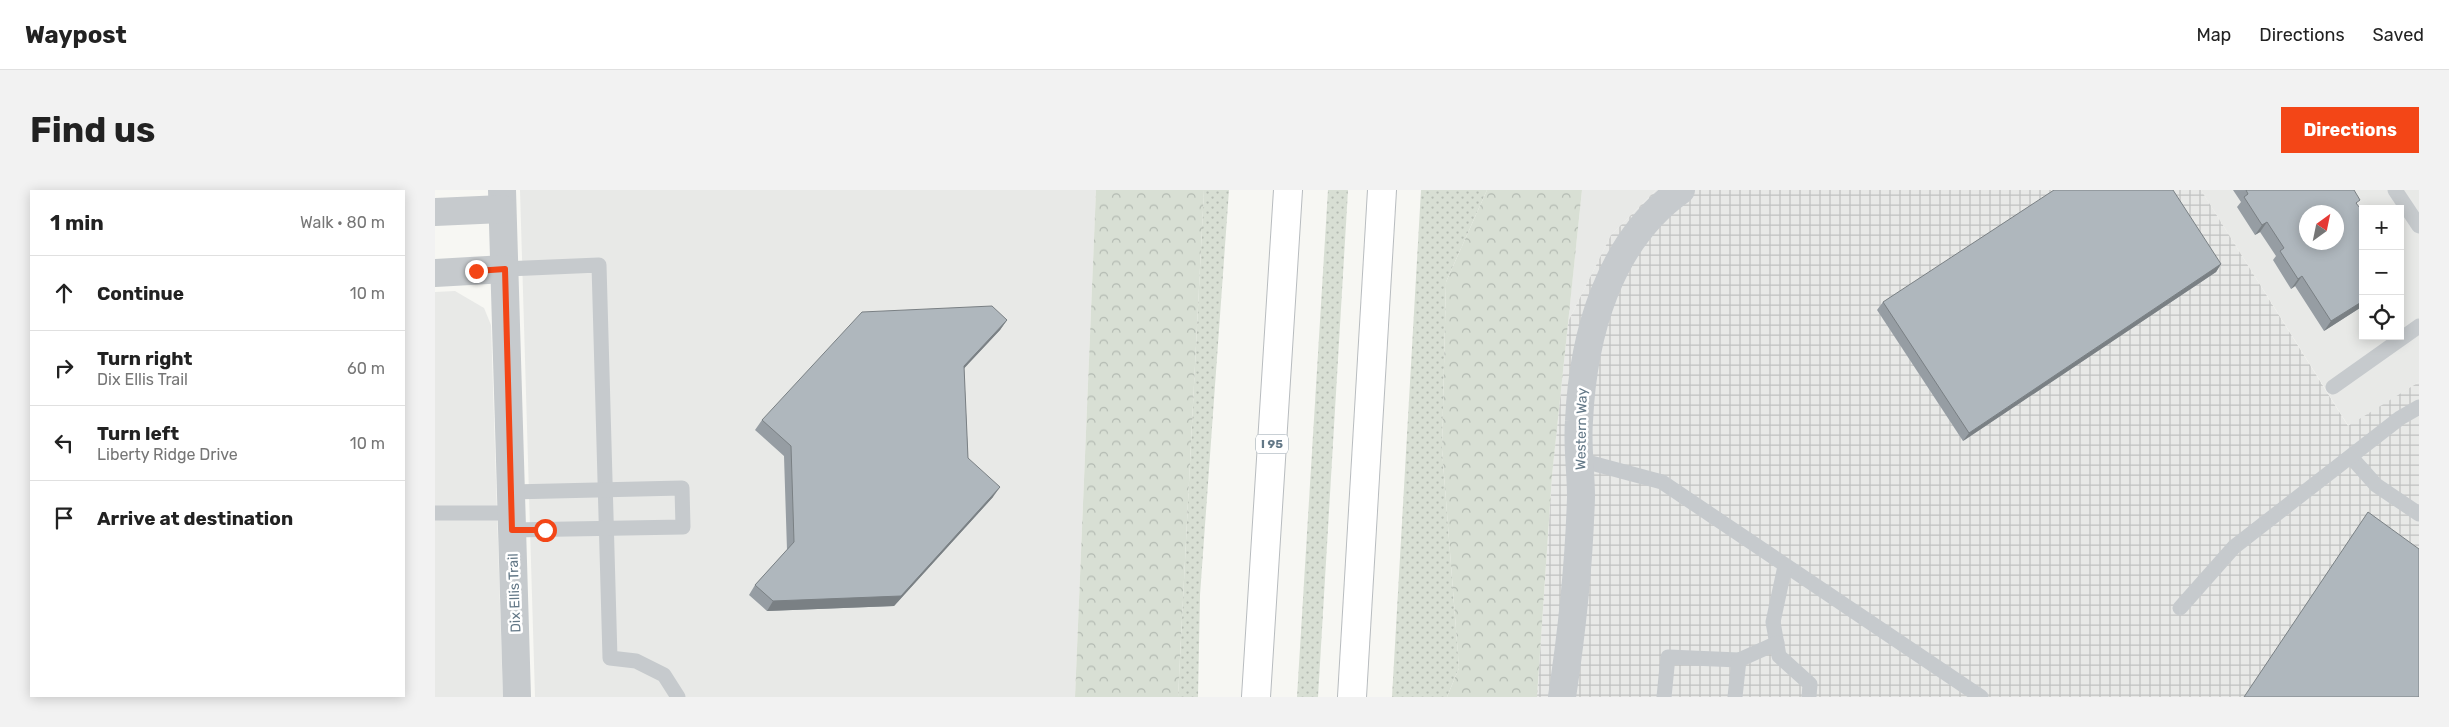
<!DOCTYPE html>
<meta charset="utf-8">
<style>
:root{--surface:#fff;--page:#f2f2f2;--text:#222;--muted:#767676;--line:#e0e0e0;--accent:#f34617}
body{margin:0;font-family:Rubik,sans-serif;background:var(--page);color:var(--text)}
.controls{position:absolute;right:15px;top:15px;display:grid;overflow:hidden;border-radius:0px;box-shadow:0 2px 12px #0003}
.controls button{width:45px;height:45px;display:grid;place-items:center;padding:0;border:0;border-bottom:1px solid var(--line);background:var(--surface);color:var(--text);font:25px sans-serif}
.compass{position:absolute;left:1864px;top:15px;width:45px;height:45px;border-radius:50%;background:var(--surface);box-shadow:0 2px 12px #0003;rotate:33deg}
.stop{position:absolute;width:15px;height:15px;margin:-11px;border:4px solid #f34617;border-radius:50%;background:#fff}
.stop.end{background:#f34617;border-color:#fff;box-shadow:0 1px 5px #0008}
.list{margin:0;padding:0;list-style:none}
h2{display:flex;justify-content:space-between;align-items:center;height:65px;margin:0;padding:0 20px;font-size:21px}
h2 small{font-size:16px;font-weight:400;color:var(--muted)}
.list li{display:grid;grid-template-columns:32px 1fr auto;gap:15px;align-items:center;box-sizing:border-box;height:75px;padding:0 20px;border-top:1px solid var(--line)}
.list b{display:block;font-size:19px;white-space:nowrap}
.list p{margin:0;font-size:16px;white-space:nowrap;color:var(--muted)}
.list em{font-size:16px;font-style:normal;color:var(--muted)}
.icon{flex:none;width:28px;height:28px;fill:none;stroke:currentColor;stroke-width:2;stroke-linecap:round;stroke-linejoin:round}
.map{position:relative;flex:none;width:1984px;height:507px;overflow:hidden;border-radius:0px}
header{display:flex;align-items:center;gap:30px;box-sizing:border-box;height:70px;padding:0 25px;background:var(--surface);border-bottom:1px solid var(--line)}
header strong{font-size:24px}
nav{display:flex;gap:28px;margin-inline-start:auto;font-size:18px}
.intro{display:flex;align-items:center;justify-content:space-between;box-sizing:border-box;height:120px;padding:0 30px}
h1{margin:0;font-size:35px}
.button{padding:12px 22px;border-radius:0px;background:var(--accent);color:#fff;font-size:18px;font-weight:700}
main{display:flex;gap:30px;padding:0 30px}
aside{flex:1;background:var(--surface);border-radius:0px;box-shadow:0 2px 12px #0003}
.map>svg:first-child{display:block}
.built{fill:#e8e9e7;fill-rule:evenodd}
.industrial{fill:url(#industrial-grid)}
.grass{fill:url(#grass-dots)}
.forest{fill:url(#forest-crowns)}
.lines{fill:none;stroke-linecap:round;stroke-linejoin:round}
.highway-casing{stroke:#b8bcbf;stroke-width:30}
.lane{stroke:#c6cacd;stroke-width:15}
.street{stroke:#c6cacd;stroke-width:28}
.highway{stroke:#fff;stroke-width:28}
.wall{fill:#969da3}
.shaded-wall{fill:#7a8084}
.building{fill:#afb7bd;stroke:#7a8084;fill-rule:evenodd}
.route{stroke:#f34617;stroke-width:6}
.labels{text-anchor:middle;stroke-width:5;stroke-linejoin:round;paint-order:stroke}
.shield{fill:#fff;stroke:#92a0ab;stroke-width:1}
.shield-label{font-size:12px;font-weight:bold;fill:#637887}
.street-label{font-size:14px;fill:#637887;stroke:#fff}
</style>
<header>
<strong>Waypost</strong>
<nav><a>Map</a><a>Directions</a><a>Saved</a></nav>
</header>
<div class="intro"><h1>Find us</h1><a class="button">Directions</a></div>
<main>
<aside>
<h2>1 min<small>Walk · 80 m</small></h2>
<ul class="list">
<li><svg class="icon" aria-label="ahead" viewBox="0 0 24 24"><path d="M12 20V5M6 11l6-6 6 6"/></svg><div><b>Continue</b></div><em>10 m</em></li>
<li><svg class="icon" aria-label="right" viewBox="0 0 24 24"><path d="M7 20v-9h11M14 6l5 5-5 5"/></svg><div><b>Turn right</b><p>Dix Ellis Trail</p></div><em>60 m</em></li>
<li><svg class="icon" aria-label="left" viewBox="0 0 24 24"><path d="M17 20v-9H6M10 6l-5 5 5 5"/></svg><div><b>Turn left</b><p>Liberty Ridge Drive</p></div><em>10 m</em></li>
<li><svg class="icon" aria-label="arrive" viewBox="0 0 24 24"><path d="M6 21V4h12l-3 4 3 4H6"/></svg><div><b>Arrive at destination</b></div></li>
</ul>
</aside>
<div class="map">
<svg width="1984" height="507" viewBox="0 0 1984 507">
<defs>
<pattern id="industrial-grid" width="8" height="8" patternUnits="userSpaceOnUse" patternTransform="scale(1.25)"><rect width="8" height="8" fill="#e8e9e7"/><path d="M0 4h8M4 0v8" fill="none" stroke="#c0c2c1"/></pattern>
<pattern id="grass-dots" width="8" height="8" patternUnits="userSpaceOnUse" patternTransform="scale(1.25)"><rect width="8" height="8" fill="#d8dfd4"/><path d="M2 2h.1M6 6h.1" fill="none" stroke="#b3bab2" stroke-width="1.8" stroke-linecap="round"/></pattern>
<pattern id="forest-crowns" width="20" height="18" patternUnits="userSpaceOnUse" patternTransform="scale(1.25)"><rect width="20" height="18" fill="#d8dfd4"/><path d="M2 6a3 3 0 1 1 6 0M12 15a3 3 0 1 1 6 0" fill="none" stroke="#b3bab2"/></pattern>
</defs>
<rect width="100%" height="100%" fill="#f7f7f3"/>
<g class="built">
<path d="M85,0H661L640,507H100Z"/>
<path d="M1147,0H1221L1176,45L1133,132Z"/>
<path d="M1766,0H1984V192L1914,237ZM1928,19H1965V146H1928ZM1872,22H1902V52H1872Z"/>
<path d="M20,101L49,118L56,135L68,507H0V102Z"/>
</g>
<path class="industrial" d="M1221,0H1766L1913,236L1984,192V507H1102L1117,286L1133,132L1176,45Z"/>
<g class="grass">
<path d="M769,0H794L765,405L763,507H743Z"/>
<path d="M893,0H913L883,507H862Z"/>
<path d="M986,0H1052L1011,92L1007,259L1024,478L1012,507H957Z"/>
</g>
<g class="forest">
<path d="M661,0H769L743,507H640Z"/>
<path d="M1052,0H1147L1117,286L1102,507H1012L1024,478L1007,259L1011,92Z"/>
</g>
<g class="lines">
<defs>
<g id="highway">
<path d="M821,507L853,0"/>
<path d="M917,507L947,0"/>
</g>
</defs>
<use href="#highway" class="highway-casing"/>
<g class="lane">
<path d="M1960,0L1984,36"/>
<path d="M70,79L164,75L175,468L201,471L229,485L243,507"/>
<path d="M1898,197L1984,136"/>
<path d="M1916,267L1941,295L1984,324"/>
<path d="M1145,270L1227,292L1546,507"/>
<path d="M76,302L247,298L248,337L77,340"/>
<path d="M0,323H76"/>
<path d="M1350,376L1338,432L1344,466L1375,494L1374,507"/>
<path d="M1745,418L1799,357L1965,228L1984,217"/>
<path d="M1229,507L1233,467L1304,470"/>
<path d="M1300,507L1304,470L1342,453"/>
</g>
<g class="street">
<path d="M67,0L82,507"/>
<path d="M0,22L67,19"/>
<path d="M0,83L70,79"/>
<path d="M1127,507C1137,441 1144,374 1146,307C1146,282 1142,256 1144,231C1148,146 1173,52 1246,0"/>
</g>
<use href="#highway" class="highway"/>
</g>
<g class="wall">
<path d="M1798,0H1919L1922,14L1928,116L1889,141L1860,96L1856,99L1838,70L1841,66L1825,42L1820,45L1802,17L1806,12Z"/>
<path d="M1786,74L1781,82L1528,251L1442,120L1448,112Z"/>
<path d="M572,130L565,140L529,178L533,268L558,307L459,416L332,421L314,405L320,395L352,360L349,266L320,240L327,230Z"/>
</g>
<g class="shaded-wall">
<path d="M1832,32L1825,42L1820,45L1827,35Z"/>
<path d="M1786,74L1781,82L1528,251L1534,243Z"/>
<path d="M1867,86L1860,96L1856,99L1863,89Z"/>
<path d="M1928,111V116L1889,141L1896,131Z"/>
<path d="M572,130L565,140L522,186L529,176Z"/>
<path d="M565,297L558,307L459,416L332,421L338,411Z"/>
</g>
<g class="building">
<path d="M1619,0H1738L1786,74L1534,243L1448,112Z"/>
<path d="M1811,0H1919L1925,10L1921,13L1928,22V111L1896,131L1867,86L1863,89L1845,61L1849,58L1832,32L1827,35L1809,7L1813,4ZM1872,22H1902V52H1872Z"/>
<path d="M557,116L572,130L529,176L533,268L565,297L466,406L338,411L320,395L359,352L356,256L327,230L427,122Z"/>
<path d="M1933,322L1984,359V507H1809Z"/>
</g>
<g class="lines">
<path class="route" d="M41,81L70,79L77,340H110"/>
</g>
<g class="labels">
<rect class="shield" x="821" y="244.5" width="32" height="19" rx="4"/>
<g class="shield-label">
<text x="837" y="258">I 95</text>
</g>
<g class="street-label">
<text transform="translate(1146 239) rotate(-89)" y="5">Western Way</text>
<text transform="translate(79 403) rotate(-92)" y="5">Dix Ellis Trail</text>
</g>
</g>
</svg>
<div class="controls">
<button>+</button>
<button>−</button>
<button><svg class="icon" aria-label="locate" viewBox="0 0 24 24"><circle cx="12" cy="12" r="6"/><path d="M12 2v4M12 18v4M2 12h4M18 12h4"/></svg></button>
</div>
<svg class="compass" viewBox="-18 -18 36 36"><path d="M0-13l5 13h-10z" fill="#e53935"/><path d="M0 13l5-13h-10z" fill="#767676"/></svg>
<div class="stop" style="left:110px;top:340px"></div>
<div class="stop end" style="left:41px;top:81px"></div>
</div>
</main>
